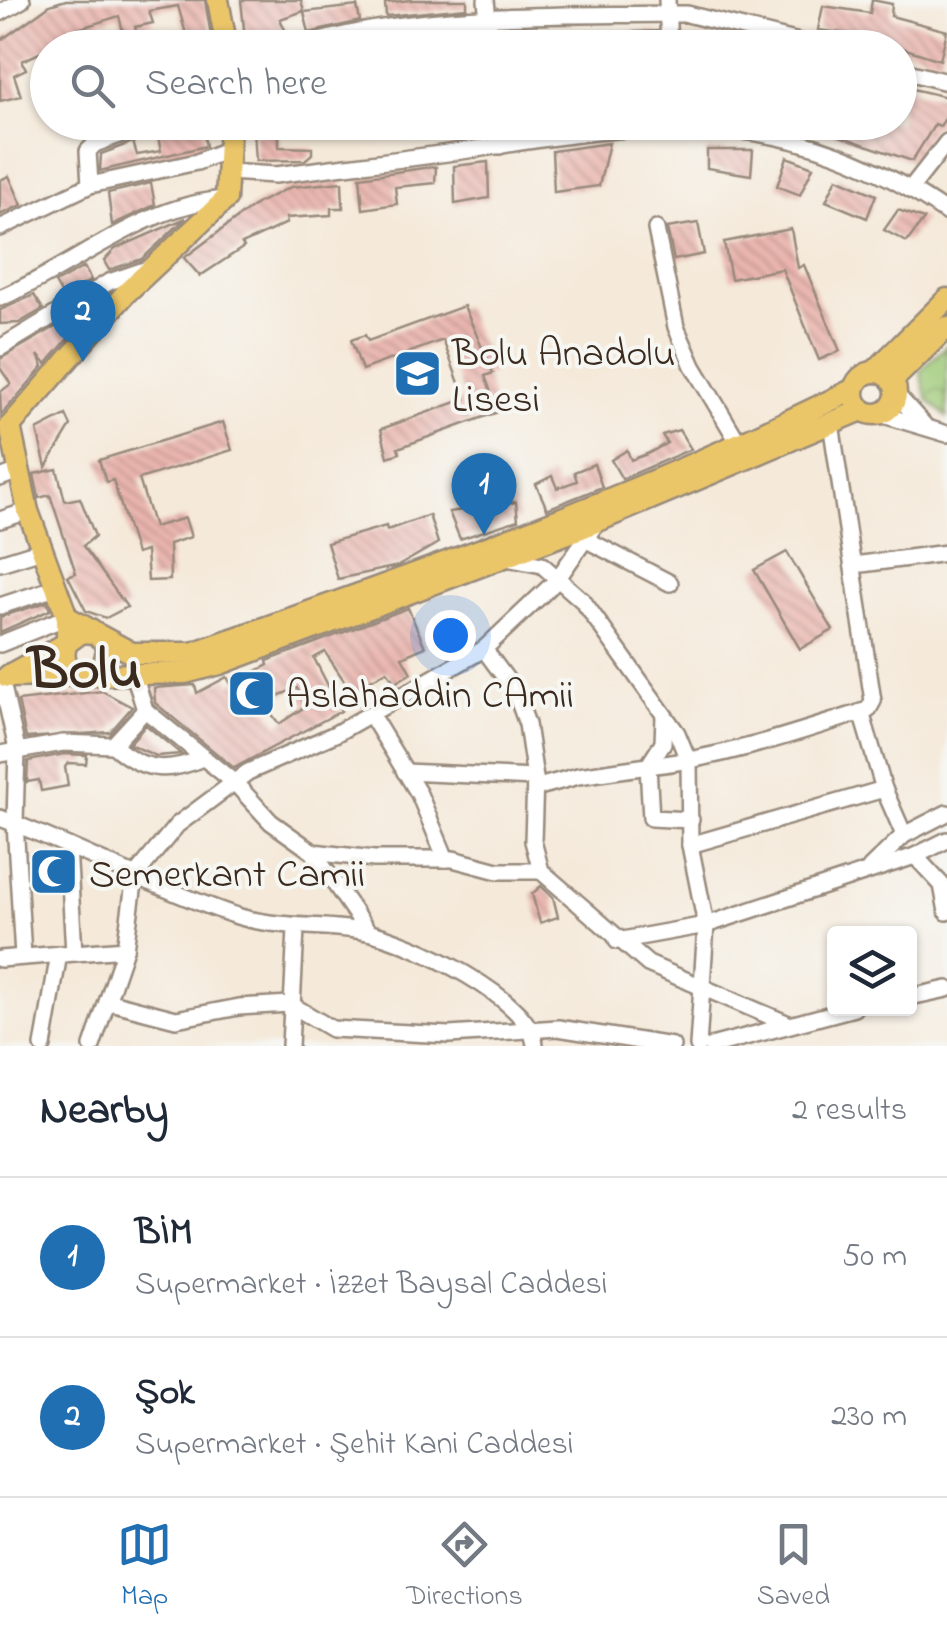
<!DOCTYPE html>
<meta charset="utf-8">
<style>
:root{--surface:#fff;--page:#f6f6f7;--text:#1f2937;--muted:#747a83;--line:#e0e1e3;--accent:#1f6fb2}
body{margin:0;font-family:"Indie Flower",sans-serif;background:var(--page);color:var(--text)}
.controls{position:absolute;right:30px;bottom:30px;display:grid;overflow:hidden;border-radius:10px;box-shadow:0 2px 8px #0004}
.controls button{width:90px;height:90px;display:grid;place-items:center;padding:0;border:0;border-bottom:2px solid var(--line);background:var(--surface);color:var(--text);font:50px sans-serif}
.you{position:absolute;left:450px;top:635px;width:35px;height:35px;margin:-25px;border:8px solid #fff;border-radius:50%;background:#1a73e8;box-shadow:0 0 0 15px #1a73e833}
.badge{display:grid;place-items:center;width:65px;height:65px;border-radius:50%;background:var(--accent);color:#fff;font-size:32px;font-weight:700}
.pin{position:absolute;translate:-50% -82px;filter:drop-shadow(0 2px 5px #0008)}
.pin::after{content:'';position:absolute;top:52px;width:35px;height:30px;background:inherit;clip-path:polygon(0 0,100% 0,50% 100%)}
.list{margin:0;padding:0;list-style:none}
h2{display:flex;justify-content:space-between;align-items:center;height:130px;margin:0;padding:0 40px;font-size:42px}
h2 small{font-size:32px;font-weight:400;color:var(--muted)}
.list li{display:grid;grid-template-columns:65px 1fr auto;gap:30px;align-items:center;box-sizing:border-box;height:160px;padding:0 40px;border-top:2px solid var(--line)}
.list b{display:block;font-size:38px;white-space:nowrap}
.list p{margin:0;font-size:32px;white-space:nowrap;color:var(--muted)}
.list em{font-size:32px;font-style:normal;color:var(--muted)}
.icon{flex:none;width:55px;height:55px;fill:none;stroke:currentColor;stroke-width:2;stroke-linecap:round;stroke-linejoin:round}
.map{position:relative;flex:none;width:947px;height:1046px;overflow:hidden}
.search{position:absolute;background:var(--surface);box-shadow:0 2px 8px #0004;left:30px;right:30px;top:30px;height:110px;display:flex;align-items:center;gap:25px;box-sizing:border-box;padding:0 35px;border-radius:55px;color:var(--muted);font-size:38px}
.sheet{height:450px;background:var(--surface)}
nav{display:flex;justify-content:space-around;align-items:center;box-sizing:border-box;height:140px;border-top:2px solid var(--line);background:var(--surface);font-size:28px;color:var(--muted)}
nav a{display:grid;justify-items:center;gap:5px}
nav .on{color:var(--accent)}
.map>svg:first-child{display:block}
.park{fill:url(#park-crowns);stroke:#6c7a4a;stroke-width:2.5}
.building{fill:url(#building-back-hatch);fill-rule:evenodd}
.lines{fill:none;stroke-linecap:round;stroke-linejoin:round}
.minor-casing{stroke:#988a7c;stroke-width:20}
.major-casing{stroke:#988a7c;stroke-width:25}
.minor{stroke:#fff;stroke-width:15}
.major{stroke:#ebc669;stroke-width:20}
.labels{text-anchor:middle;stroke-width:8;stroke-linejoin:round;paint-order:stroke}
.poi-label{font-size:40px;fill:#3b2a1e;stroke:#f6f6f2;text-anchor:start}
.town-label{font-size:60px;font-weight:bold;fill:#3b2a1e;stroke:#f6f6f2}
</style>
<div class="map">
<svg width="947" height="1046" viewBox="0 0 947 1046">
<defs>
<pattern id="park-crowns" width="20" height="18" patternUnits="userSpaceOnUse" patternTransform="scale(2.5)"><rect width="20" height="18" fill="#9eca77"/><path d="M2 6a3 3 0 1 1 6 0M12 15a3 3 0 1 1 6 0" fill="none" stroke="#82a461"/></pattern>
<pattern id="building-back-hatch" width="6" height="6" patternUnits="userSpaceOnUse" patternTransform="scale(2.5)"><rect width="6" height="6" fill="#eab5ae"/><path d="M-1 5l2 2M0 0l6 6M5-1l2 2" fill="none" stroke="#bf938d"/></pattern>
</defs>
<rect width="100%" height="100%" fill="#f6f6f2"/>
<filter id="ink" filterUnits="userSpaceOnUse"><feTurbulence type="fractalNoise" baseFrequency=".01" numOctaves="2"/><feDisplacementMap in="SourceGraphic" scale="20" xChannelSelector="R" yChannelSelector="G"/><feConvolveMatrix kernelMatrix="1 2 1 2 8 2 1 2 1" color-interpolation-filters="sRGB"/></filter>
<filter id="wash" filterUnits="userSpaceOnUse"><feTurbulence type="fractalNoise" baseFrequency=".0048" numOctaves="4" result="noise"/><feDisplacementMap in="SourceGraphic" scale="40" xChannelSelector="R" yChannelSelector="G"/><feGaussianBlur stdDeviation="2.25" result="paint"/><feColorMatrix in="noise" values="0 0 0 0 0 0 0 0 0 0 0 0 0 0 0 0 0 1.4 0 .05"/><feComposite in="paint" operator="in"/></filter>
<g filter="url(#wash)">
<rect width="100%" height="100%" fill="#f5e9d9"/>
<path class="park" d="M947,345V417L928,400L920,371Z"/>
<g id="blocks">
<g class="building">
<path d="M66,0H205L213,48H190L178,6L149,11L153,23L135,27L141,48H127L119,16L58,35L61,43L22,61L26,69L14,75L21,96L0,101V41L50,5Z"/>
<path d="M241,0H301L304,11L280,19L286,32L284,48H246Z"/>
<path d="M410,0H467V8L386,16L385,3Z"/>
<path d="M872,0L892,4L891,16L947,31L940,60L865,36L818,30L823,6L870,13Z"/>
<path d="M357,6L360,21L309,33L304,12Z"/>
<path d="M657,31L658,48H611L610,33Z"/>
<path d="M449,32V36L479,37L480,48H415L413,35Z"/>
<path d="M900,86L947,97V116L940,126L935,124L912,161L805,124L900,122Z"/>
<path d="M165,122H201L206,146L100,171L101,154L133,142L137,155L161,151L157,133Z"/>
<path d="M260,122H279V147L312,148V154L305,160L256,161L254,132H260Z"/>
<path d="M609,143L599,186L554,192L552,151Z"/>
<path d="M707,150H753L751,175L707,168Z"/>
<path d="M787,157L813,167L800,195L777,186Z"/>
<path d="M488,162L489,198L455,204L454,166Z"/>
<path d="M431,167H436L435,183L395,187L397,204L363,209L360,177Z"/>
<path d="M9,176L22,205L0,215V180Z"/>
<path d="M837,178L876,195L867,218L826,201Z"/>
<path d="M342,182L343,208H331V215L286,218L287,223L242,244L244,247L200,276L184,258L256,204L291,187Z"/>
<path d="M151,183L155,205L112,225L108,193Z"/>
<path d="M898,210L924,219L907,242L884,230Z"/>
<path d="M186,218L142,259L109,270L104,261L115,249Z"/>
<path d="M698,223L704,254L674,260L667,228Z"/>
<path d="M791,229L798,268L804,265L840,351L819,360L782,269L731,279L724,242Z"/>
<path d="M84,267L91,280L63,297L55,283Z"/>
<path d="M34,295L43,309L19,323L0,324V310Z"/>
<path d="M464,306L493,373L485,376L498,412L398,448L400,453L388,457L381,429L465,399L443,340L362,370L351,340L365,335L368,341Z"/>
<path d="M81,312L86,318L46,364L38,355L43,367L1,415L0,392L11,384L0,368V359Z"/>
<path d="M66,415L71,426L46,467L37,430Z"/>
<path d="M223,422L232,450L139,479L154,527L185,518L191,537L169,544L170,580L148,581L146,551L136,554L113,480L106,482L99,460Z"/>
<path d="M679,430L691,449L622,479L611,460L627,450L631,460L647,454L667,443L662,435Z"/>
<path d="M594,464L602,487L547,509L536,484L552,476L557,488L577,481L574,472Z"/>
<path d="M57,469L65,501L80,498L95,536L83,546L127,607L106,618L86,611L68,576L76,573L50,495L39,498L34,474Z"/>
<path d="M516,502L518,520L460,539L449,512Z"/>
<path d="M429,515L438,543L398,566L338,579L327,543L386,526L387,530Z"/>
<path d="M787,552L833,630L800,649L754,570Z"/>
<path d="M47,602L50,610L0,632V617Z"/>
<path d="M408,608L425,647L402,657L411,673L395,683L387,671L369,681L378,695L361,706L325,652L314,658L341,711L234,768L155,703L154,688L195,685L197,693L227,677L231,684L268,665L267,661ZM297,688L306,706L279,724L266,706L268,700Z"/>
<path d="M102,691L132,707L110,732L26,738L18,701Z"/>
<path d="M146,725L181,754L156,756L129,744Z"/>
<path d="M64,754L87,755L86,764L68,763L65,767L68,786L41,791L39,780L27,782L28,761Z"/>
<path d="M541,886L553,897L558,917L540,923L532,894Z"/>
</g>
</g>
</g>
<g filter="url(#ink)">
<use href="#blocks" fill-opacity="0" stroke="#988a7c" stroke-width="2.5"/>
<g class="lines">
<defs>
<g id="minor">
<path d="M486,0L491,48"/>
<path d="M667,0L669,48"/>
<path d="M0,13L22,0"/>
<path d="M295,48C414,11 544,16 668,14H687L823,48"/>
<path d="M900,70L947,82"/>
<path d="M498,122L500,146"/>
<path d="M228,172L275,175C350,165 427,157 502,145C674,118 796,109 947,213"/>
<path d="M90,185L88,151L95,144L154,122"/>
<path d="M911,188L947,142"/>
<path d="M0,228L90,185L197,162L229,149"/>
<path d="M656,229L676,327L693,366L740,445"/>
<path d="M0,298C75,267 143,204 226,199"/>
<path d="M0,348L109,282L150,268"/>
<path d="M896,394L924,425"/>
<path d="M880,414L947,434"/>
<path d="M0,478L16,472"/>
<path d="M0,520L28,511"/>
<path d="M583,538L670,583"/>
<path d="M506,558L542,565L583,601L677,733L689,762L690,845L706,925L698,1046"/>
<path d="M0,563L42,550"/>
<path d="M854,565L947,553"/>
<path d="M0,606L55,588"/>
<path d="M0,644L67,617"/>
<path d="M484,649L515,691L527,724L535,778L533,841L541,871L648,964L786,1023"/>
<path d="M134,674L145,710L235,783L271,822L313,852L368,932"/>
<path d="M1,678L17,749L15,823L23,956"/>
<path d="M145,710L113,745C141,770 165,774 200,759"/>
<path d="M861,712L884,789"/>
<path d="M371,715L419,794L446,859"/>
<path d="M0,754L63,743L113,745"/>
<path d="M648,766C723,758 796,733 868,710L873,701L831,423"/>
<path d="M648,766L663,743L664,716"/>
<path d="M405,772L535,778"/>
<path d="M535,788L578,776L648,766L651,818L691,820"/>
<path d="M0,818C78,847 152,887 231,914C276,930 322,923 367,932C410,941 533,999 535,1046"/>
<path d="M690,845L884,789L904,835"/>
<path d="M68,846L74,953"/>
<path d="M313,852L374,859H453L498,871H541"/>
<path d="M915,856L942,885L947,912"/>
<path d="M870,868L904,835L947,813"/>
<path d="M617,941L706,925L915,856L947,840"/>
<path d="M0,959L125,949"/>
<path d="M910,997L947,989"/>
<path d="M110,1002L176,1019L239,1007L290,1004L332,1029L449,1035L558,1028L672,1046"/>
<path d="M43,1046L59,954"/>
<path d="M92,1046L125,949L135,876L177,825L248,772L335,734L484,649L556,581L595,525"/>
<path d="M290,1046L296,929"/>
<path d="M711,1046L854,1008"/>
</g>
<g id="major">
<path d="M218,0L227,48"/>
<circle cx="875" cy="393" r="21"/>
<path d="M874,372L947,299"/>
<path d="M892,381L947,327"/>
<path d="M10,426L126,293L226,199L230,122"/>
<path d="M67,617C82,626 102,632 108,650L101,671L80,675C66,669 61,658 67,643L82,632L95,633L132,653H192C417,575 641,495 854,389"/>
<path d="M9,675L67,643V617L28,511L10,426"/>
<path d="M7,677L185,673L220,664L579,529L862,410"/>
</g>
</defs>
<use href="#minor" class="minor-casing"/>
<use href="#major" class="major-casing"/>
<use href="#minor" class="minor"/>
<use href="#major" class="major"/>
</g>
</g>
<defs>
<symbol id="school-square" viewBox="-11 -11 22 22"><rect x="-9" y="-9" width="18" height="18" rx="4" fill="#1f6fb2" stroke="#f6f6f2"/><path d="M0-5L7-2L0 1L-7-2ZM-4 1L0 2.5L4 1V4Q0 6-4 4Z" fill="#fff"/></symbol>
<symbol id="mosque-square" viewBox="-11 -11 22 22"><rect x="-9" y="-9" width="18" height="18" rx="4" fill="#1f6fb2" stroke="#f6f6f2"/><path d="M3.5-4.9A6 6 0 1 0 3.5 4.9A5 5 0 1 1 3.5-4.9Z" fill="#fff"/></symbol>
</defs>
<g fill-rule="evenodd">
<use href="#school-square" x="390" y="346" width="55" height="55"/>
<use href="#mosque-square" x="224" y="666" width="55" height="55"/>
<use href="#mosque-square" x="26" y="844" width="55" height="55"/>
</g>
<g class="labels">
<g class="poi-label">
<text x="452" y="365">Bolu Anadolu<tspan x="452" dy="46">Lisesi</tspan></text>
<text x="286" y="707">Aslahaddin CAmii</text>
<text x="89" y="886">Semerkant Camii</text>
</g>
<g class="town-label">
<text x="85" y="687">Bolu</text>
</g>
</g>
</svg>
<div class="controls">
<button><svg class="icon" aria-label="layers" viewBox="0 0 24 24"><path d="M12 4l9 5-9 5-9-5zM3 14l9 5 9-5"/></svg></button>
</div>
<div class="you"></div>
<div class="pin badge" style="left:484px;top:535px">1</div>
<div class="pin badge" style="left:83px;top:362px">2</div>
<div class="search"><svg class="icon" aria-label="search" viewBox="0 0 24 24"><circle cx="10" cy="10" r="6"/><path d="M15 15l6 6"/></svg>Search here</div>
</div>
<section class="sheet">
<h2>Nearby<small>2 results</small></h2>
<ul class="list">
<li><span class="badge">1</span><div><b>BİM</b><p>Supermarket · İzzet Baysal Caddesi</p></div><em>50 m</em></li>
<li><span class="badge">2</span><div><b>Şok</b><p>Supermarket · Şehit Kani Caddesi</p></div><em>230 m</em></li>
</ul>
</section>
<nav>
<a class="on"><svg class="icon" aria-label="map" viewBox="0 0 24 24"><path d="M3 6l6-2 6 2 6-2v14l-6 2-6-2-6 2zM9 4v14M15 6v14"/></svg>Map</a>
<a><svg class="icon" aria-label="directions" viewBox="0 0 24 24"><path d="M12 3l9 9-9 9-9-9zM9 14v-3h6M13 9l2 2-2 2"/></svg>Directions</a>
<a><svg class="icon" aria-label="saved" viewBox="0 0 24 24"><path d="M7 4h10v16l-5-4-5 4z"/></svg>Saved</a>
</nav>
